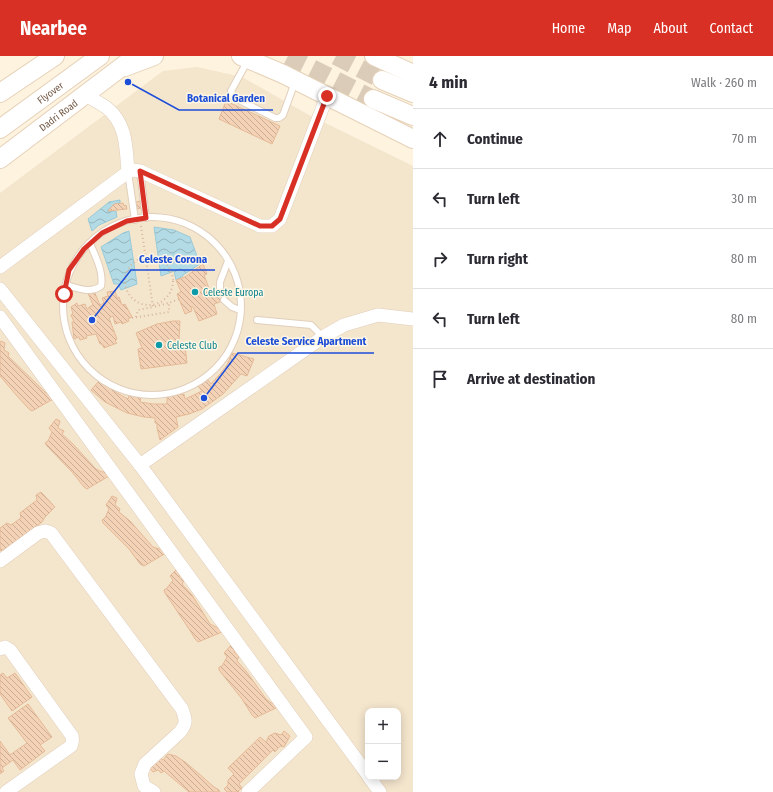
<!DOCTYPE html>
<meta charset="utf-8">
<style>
:root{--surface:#fff;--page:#f2f2f3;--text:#2b2b33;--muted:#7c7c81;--line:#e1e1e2;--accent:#d93025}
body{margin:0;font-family:"Fira Sans Condensed",sans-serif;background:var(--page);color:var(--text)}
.controls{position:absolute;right:12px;bottom:12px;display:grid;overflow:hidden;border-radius:8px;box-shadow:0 2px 10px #0003}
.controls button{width:36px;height:36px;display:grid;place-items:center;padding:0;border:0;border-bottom:1px solid var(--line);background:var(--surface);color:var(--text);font:20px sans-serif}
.stop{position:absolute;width:12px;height:12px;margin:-9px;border:3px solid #d93025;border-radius:50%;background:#fff}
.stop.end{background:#d93025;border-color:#fff;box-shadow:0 1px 4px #0008}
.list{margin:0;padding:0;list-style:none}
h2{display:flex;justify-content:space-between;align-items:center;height:52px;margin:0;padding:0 16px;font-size:17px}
h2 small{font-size:13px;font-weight:400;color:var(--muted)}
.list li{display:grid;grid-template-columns:26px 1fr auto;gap:12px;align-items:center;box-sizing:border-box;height:60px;padding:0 16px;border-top:1px solid var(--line)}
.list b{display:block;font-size:15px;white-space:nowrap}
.list em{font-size:13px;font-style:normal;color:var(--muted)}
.icon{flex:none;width:22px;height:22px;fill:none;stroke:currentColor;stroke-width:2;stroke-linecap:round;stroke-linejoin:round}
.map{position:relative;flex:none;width:413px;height:736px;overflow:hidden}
header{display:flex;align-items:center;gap:24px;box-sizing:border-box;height:56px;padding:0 20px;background:var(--accent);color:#fff}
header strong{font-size:19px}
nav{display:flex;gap:22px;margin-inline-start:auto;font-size:14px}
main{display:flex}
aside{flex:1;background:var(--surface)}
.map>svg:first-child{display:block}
.residential{fill:#f4e5cd;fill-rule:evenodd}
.water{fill:url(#water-waves);stroke:#99cad8}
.building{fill:url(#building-back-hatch);stroke:#e6ba96}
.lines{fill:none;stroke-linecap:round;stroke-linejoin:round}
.secondary-tunnel{stroke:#daccb9;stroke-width:18;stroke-dasharray:18 9;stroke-linecap:butt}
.lane-casing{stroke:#e1cfbb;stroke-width:8}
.street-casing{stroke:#e1cfbb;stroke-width:14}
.secondary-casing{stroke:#e6d1b8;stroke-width:20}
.path{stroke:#d7b699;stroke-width:2;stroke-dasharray:1 3;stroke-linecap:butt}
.lane{stroke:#fff;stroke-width:6}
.street{stroke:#fff;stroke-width:13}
.secondary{stroke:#fff;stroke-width:18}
.route{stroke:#d93025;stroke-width:5}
.culture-dot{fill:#0f9aa8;stroke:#fff7e5;stroke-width:1.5}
.labels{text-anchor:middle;stroke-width:3;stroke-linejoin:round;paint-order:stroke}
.street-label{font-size:10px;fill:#735946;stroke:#fff7e5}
.culture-label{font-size:10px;fill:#0d838f;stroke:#fff7e5;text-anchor:start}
.leader{fill:none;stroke:#1d4ed8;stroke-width:1.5}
.callout-dot{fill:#1d4ed8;stroke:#fff7e5;stroke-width:1.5}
.callout-label{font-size:11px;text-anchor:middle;font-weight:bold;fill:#1d4ed8;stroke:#fff7e5;stroke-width:3;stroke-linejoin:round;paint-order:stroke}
</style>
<header>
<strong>Nearbee</strong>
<nav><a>Home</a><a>Map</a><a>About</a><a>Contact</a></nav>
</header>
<main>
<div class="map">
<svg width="413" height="736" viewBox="0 0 413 736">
<defs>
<pattern id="water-waves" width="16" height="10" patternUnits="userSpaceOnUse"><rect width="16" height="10" fill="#b3dbe6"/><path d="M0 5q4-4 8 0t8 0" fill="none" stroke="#96b5bc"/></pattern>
<pattern id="building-back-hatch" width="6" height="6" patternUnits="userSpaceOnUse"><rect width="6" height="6" fill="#f3d2b6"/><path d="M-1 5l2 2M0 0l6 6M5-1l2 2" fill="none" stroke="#c9ad96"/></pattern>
</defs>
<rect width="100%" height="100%" fill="#fdf3df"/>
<path class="residential" d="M197,11L242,21L309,59L413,110V736H0V137L163,15ZM368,655H398V721H368Z"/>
<g class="water">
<path d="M120,144V147L114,148L107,155H116L117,161L99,169L92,175L88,163L109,146Z"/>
<path d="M154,171L174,174L190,181L200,208L183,219V220L176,224L174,215L161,220Z"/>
<path d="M129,175L137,228L121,234L118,228H114L101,191L123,177Z"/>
</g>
<g class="building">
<path d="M226,45L280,70L272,88L219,63Z"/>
<path d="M140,145L141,152L137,153L136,146Z"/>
<path d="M123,147L124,150L126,149L127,153L108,155L114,148Z"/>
<path d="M203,208L207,218L204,219L211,238L224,233L228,243L214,248L217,258L199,265L193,251H191L192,255L185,258L177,238L181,236L176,224L185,221Z"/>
<path d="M94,235L100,249L104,247L102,242L108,240L107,236L115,235L117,242L119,241L122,249L125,248L132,261L128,263L129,265L122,268L121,266L115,268L113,260L109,262L117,283L115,285L117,287L104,292L102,288H100L96,278L86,280L87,282L80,284L79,281L74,283L72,266H74L71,259L73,258L71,251L77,247L78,250L85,248L87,253L89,252V251L93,249L88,237Z"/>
<path d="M173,265H180L179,284L176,285L177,290L185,289L187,307L141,313L138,293L142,292L136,277L157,268Z"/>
<path d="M1,285L5,287L4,294L9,297L8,300L46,337H52L55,342L32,355L29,353L17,340L0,320V286Z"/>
<path d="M232,297L254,303L247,320L241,318L223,338L202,353L189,358L176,361L178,371L160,384L157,372V367H155V362L144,361L127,357L105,346L91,334L100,324L117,337L128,343L130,336L141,340L140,346L153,348H167V340L184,338L185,343L202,335L198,330L208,324L211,328L220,318L227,309Z"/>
<path d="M56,363L60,365L58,372L64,375L62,378L73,388L96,413L102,416L107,415L109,420L87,433L84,431L72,416L47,390L45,387L48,385L52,376L49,372Z"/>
<path d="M41,436L55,451L45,461L42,466L5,493L0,495V472L7,467L11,469L21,462L20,457L37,444L36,439Z"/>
<path d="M112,440L117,442L115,449L120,453L119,456L130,465L153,491L159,493L164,492L166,497L144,510L140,508L129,493L103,467L102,464L105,462L109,453L106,449Z"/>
<path d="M178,512L182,515L179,521L184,525L182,528L192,539L210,568L216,571H221L222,576L198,586L195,583L191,576L165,537L164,534L167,532L173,524L170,520Z"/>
<path d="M232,588L236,591L234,596L239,600L237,605L246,615L266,643L271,647L277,646L278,651L255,662L252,659L242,643L219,614V611L222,610L227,601L224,597Z"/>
<path d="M3,617L7,622L15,617L32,641L12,655L0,638V619Z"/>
<path d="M28,648L52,681L40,689L45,695L20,714L13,704L2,712L4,715L0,718V685L10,699L27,687L8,662Z"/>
<path d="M284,675L290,680L284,691L280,690L275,696L273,694L239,728L242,732L238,735L239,736H227L224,733L228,729V724L234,718L228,712L260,681L266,686L269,680L275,677L281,679Z"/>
<path d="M168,698L176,700L185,706L197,716L214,731L219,734L220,736H189L164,715L161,717L158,714L153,716L149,712L158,700L163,704Z"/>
</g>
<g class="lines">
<g class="secondary-tunnel">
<path d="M288,0L373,43"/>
<path d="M336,0L382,24"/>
</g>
<defs>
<g id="lane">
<path d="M248,4L231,35L233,41L275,62H279L283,59L295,26"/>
<path d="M140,115L146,162"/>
<path d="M128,116L135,164"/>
<circle cx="152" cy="250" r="89"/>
<path d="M66,229C78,232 90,238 101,230C104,216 95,200 90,187"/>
<path d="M220,235V226L228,205"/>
<path d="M224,244L232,251L240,254"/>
<path d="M257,264L311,269L323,281"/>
</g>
<g id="street">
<path d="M85,39C92,43 100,47 107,52C127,68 126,92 128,116"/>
<path d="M0,211L128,116L133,114L140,115L260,170H272L280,163L327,40"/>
<path d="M0,233L140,409L368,719"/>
<path d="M0,261L306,681L248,736"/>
<path d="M140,409L323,281L344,269L378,259L413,263"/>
<path d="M0,505L38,477L45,475L51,477L182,653C186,664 187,667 180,676L145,708L141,718L144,730L154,736"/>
<path d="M0,593L5,591L10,594L72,680C73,684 73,686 71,690L6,736"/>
<path d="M369,721L380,736"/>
</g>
<g id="secondary">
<path d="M241,0L283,18L413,83"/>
<path d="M374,0L413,18"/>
<path d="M125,11L154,0"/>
<path d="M382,24L413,37"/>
<path d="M0,37L55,0"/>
<path d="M373,43L413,60"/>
<path id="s1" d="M0,73L100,0"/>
<path id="s2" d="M0,103L136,0"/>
</g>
</defs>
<use href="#lane" class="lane-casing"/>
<use href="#street" class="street-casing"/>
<use href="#secondary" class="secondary-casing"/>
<g class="path">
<path d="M141,170L153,251L169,247"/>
<circle cx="149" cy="225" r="24"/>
<path d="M136,261L138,254L153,251"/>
<path d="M132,262L169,256V247L179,243"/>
</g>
<use href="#lane" class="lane"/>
<use href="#street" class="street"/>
<use href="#secondary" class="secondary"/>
</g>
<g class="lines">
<path class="route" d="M64,238L69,214L84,193L102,177L127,165L146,162L140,115L260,170H272L280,163L327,40"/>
</g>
<g class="culture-dot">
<circle cx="195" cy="236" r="4"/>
<circle cx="159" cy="289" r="4"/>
</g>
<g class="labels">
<g class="street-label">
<text dy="4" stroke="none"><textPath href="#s1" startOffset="62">Flyover</textPath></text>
<text dy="4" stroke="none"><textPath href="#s2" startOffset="73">Dadri Road</textPath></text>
</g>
<g class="culture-label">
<text x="203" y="240">Celeste Europa</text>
<text x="167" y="293">Celeste Club</text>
</g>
</g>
<path class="leader" d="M128 26L179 54H273M92 264L131 214H215M204 342L238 297H374"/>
<g class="callout-dot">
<circle cx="128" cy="26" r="4"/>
<circle cx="92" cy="264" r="4"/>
<circle cx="204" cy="342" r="4"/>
</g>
<g class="callout-label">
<text x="226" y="46">Botanical Garden</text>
<text x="173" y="207">Celeste Corona</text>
<text x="306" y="289">Celeste Service Apartment</text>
</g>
</svg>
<div class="controls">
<button>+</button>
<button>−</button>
</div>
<div class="stop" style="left:64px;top:238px"></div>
<div class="stop end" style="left:327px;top:40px"></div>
</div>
<aside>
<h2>4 min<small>Walk · 260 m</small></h2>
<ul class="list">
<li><svg class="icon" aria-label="ahead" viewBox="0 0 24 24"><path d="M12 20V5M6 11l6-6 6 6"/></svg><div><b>Continue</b></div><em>70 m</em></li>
<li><svg class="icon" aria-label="left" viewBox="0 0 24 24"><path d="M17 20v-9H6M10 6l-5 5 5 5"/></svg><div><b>Turn left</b></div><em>30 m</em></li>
<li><svg class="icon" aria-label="right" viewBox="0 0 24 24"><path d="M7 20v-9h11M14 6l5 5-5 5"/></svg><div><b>Turn right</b></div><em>80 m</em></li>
<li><svg class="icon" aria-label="left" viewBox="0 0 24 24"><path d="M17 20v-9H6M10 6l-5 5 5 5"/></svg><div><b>Turn left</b></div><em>80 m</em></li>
<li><svg class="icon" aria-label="arrive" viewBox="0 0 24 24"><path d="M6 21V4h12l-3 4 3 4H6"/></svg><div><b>Arrive at destination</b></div></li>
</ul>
</aside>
</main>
